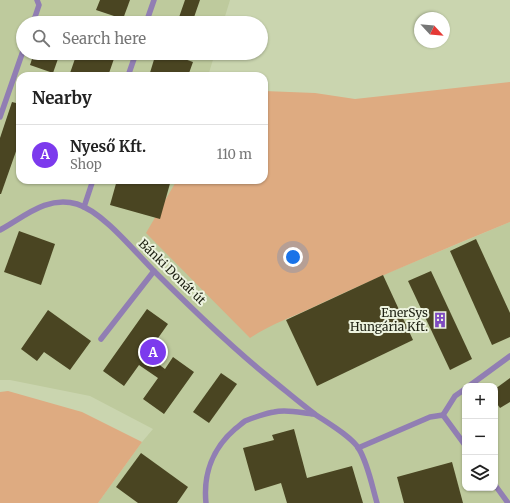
<!DOCTYPE html>
<meta charset="utf-8">
<style>
:root{--surface:#fff;--page:#f2f2f2;--text:#222;--muted:#767676;--line:#e0e0e0;--accent:#7c3aed}
body{margin:0;font-family:Merriweather,serif;background:var(--page);color:var(--text)}
.controls{position:absolute;right:12px;bottom:12px;display:grid;overflow:hidden;border-radius:8px;box-shadow:0 1px 3px #0004}
.controls button{width:36px;height:36px;display:grid;place-items:center;padding:0;border:0;border-bottom:1px solid var(--line);background:var(--surface);color:var(--text);font:20px sans-serif}
.compass{position:absolute;left:414px;top:12px;width:36px;height:36px;border-radius:50%;background:var(--surface);box-shadow:0 1px 3px #0004;rotate:116deg}
.you{position:absolute;left:293px;top:257px;width:14px;height:14px;margin:-10px;border:3px solid #fff;border-radius:50%;background:#1a73e8;box-shadow:0 0 0 6px #1a73e833}
.badge{display:grid;place-items:center;width:26px;height:26px;border-radius:50%;background:var(--accent);color:#fff;font-size:13px;font-weight:700}
.pin{position:absolute;translate:-50% -50%;border:2px solid #fff;box-shadow:0 1px 4px #0006}
.list{margin:0;padding:0;list-style:none}
h2{display:flex;justify-content:space-between;align-items:center;height:52px;margin:0;padding:0 16px;font-size:17px}
h2 small{font-size:13px;font-weight:400;color:var(--muted)}
.list li{display:grid;grid-template-columns:26px 1fr auto;gap:12px;align-items:center;box-sizing:border-box;height:60px;padding:0 16px;border-top:1px solid var(--line)}
.list b{display:block;font-size:15px;white-space:nowrap}
.list p{margin:0;font-size:13px;white-space:nowrap;color:var(--muted)}
.list em{font-size:13px;font-style:normal;color:var(--muted)}
.icon{flex:none;width:22px;height:22px;fill:none;stroke:currentColor;stroke-width:2;stroke-linecap:round;stroke-linejoin:round}
.map{position:relative;flex:none;width:510px;height:503px;overflow:hidden}
.search{position:absolute;background:var(--surface);box-shadow:0 1px 3px #0004;left:16px;top:16px;width:252px;height:44px;display:flex;align-items:center;gap:10px;box-sizing:border-box;padding:0 14px;border-radius:22px;color:var(--muted);font-size:15px}
.panel{position:absolute;background:var(--surface);box-shadow:0 1px 3px #0004;left:16px;top:72px;width:252px;height:112px;border-radius:12px}
.map>svg:first-child{display:block}
.built{fill:#beca9d;fill-rule:evenodd}
.green{fill:#deab81}
.building{fill:#4a4522}
.lines{fill:none;stroke-linecap:round;stroke-linejoin:round}
.lane{stroke:#917eb3;stroke-width:5.5}
.labels{text-anchor:middle;stroke-width:4;stroke-linejoin:round;paint-order:stroke}
.street-label{font-size:12px;fill:#1d2012;stroke:#edf3df}
.poi-label{font-size:12px;fill:#1d2012;stroke:#edf3df;text-anchor:end}
</style>
<div class="map">
<svg width="510" height="503" viewBox="0 0 510 503">
<rect width="100%" height="100%" fill="#cad5af"/>
<path class="built" d="M0,0H230L223,23H23V53H215L208,76H20V180H190L286,320L383,275L510,222V503H98L142,442L153,429L90,396L10,380H0ZM465,386H495V488H465Z"/>
<g class="green">
<path d="M510,82V222C447,248 384,274 322,303C298,315 272,323 250,338L146,233L177,180H264V91L315,93L355,99Z"/>
<path d="M8,391L82,412L142,442L98,503H0V392Z"/>
</g>
<g class="building">
<path d="M100,0H130L123,19L96,10Z"/>
<path d="M185,0H200L192,23H177Z"/>
<path d="M34,53H60L53,73L30,65Z"/>
<path d="M77,53H116L108,76H69Z"/>
<path d="M156,53H177L176,56L193,62L188,76H149Z"/>
<path d="M12,102L20,104V140L1,194H0V138Z"/>
<path d="M117,180H171L160,219L110,205Z"/>
<path d="M19,231L55,244L41,285L4,272Z"/>
<path d="M476,239L510,313V337L492,345L450,251Z"/>
<path d="M431,271L472,359L450,370L408,281Z"/>
<path d="M383,275L413,340L317,386L286,320Z"/>
<path d="M147,309L168,324L146,355L165,369L173,357L194,372L164,414L143,399L158,378L139,365L124,386L103,371Z"/>
<path d="M48,310L91,341L70,370L44,352L37,361L21,349Z"/>
<path d="M221,373L237,384L209,423L193,412Z"/>
<path d="M510,378V402L500,408L495,401V389Z"/>
<path d="M294,429L307,478L352,466L363,503H287L281,483L255,491L243,448L274,440L272,435Z"/>
<path d="M141,453L188,487L177,503H138L116,487Z"/>
<path d="M452,462L463,503H404L397,477Z"/>
</g>
<g class="lines">
<g class="lane">
<path d="M33,23L39,5L37,0"/>
<path d="M146,23L154,0"/>
<path d="M128,76L136,53"/>
<path d="M0,117L23,51"/>
<path d="M84,207L93,180"/>
<path d="M0,230C24,217 47,195 77,204C103,212 134,251 154,271C191,308 230,346 271,379C286,391 301,404 316,415C328,423 352,437 359,449C368,464 372,486 377,503"/>
<path d="M101,339L154,271"/>
<path d="M469,386L510,356"/>
<path d="M443,415L455,396L465,389"/>
<path d="M358,448L430,417L443,415L465,445"/>
<path d="M495,485L508,503"/>
<path d="M206,503C203,474 213,448 235,429C238,427 242,423 245,421C252,418 267,413 274,412C287,409 302,413 314,414"/>
</g>
</g>
<defs>
<symbol id="building-bare" viewBox="-9 -9 18 18"><path d="M-4-6H4V6H1V3H-1V6H-4ZM-2.5-4.3h1.7v1.8h-1.7ZM.8-4.3h1.7v1.8H.8ZM-2.5-1h1.7V.8h-1.7ZM.8-1h1.7V.8H.8Z" fill="#7e4ac1" stroke="#edf3df" stroke-width="2.5" paint-order="stroke"/></symbol>
</defs>
<g fill-rule="evenodd">
<use href="#building-bare" x="429" y="309" width="22" height="22"/>
</g>
<g class="labels">
<g class="street-label">
<text transform="translate(172 272) rotate(44)" y="4">Bánki Donát út</text>
</g>
<g class="poi-label">
<text x="428" y="317">EnerSys<tspan x="428" dy="14">Hungária Kft.</tspan></text>
</g>
</g>
</svg>
<div class="controls">
<button>+</button>
<button>−</button>
<button><svg class="icon" aria-label="layers" viewBox="0 0 24 24"><path d="M12 4l9 5-9 5-9-5zM3 14l9 5 9-5"/></svg></button>
</div>
<svg class="compass" viewBox="-18 -18 36 36"><path d="M0-13l5 13h-10z" fill="#e53935"/><path d="M0 13l5-13h-10z" fill="#767676"/></svg>
<div class="you"></div>
<div class="pin badge" style="left:153px;top:352px">A</div>
<div class="search"><svg class="icon" aria-label="search" viewBox="0 0 24 24"><circle cx="10" cy="10" r="6"/><path d="M15 15l6 6"/></svg>Search here</div>
<section class="panel">
<h2>Nearby<small></small></h2>
<ul class="list">
<li><span class="badge">A</span><div><b>Nyeső Kft.</b><p>Shop</p></div><em>110 m</em></li>
</ul>
</section>
</div>
